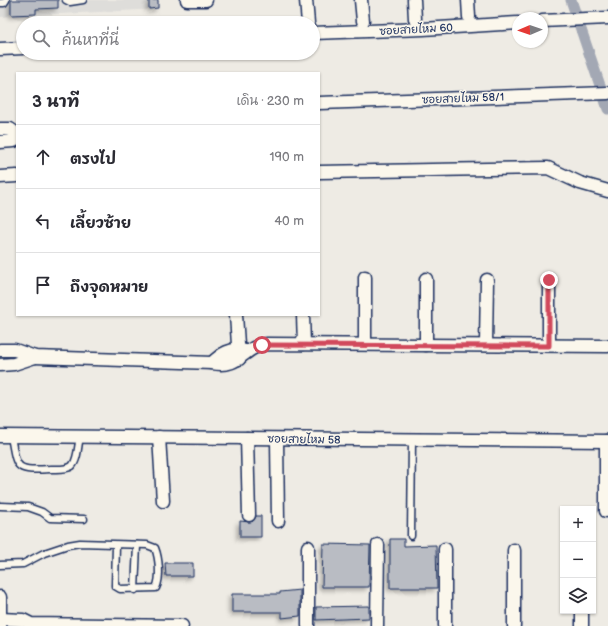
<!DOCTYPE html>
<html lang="th">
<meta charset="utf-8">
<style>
:root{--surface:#fff;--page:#f7f7f7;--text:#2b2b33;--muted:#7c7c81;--line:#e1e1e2}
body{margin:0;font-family:"Balsamiq Sans","Playpen Sans Thai",sans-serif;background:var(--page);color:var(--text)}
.controls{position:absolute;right:12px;bottom:12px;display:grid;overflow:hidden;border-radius:0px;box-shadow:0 1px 3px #0004}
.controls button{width:36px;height:36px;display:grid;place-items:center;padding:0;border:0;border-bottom:1px solid var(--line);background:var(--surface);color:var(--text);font:20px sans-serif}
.compass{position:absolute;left:512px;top:12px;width:36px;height:36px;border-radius:50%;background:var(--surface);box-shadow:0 1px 3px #0004;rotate:268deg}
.stop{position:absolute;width:12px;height:12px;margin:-9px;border:3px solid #d1495b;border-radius:50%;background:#fff}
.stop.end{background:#d1495b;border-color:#fff;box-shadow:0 1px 4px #0008}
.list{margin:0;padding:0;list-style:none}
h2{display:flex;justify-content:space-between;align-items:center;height:52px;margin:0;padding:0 16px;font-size:17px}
h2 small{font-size:13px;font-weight:400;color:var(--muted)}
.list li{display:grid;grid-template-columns:26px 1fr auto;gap:12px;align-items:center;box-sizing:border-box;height:64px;padding:0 16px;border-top:1px solid var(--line)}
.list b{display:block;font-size:15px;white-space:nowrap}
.list em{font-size:13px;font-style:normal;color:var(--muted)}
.icon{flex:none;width:22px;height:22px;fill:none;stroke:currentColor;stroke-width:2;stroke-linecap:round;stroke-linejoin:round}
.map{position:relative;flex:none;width:608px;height:626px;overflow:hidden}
.search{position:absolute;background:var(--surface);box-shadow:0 1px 3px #0004;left:16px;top:16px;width:304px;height:44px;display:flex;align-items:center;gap:10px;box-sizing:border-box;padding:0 14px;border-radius:22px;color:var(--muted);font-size:15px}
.panel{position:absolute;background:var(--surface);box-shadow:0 1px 3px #0004;left:16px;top:72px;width:304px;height:244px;border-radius:0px}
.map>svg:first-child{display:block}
.built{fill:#deddda}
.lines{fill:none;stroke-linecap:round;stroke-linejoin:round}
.canal{stroke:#a3a8b4;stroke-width:11}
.building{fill:#b9bcc3;stroke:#1b2f5e;filter:url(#shadow)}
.service-casing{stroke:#1b2f5e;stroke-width:9}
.minor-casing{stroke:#1b2f5e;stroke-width:15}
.service{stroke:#fbf7ec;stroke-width:6}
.minor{stroke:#fbf7ec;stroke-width:12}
.route{stroke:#d1495b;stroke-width:5}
.labels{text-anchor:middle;stroke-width:3;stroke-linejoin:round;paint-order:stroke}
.street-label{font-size:11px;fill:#1b2f5e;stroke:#fbf7ec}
</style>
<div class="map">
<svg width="608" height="626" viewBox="0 0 608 626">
<defs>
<filter id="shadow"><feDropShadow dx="-3" dy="3" stdDeviation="2" flood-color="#0004"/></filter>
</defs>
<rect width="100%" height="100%" fill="#eeebe4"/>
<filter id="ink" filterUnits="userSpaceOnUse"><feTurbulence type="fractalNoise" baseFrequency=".025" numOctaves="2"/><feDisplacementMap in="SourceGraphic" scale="8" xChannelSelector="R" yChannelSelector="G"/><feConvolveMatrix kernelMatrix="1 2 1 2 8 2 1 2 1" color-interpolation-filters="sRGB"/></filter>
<g filter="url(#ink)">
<path class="built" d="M0,0H159V9L0,17Z"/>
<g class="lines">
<path class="canal" d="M571,0L608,109"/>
</g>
<g class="building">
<path d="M11,0H58V8L36,9V14L11,15Z"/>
<path d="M149,0H158V8L149,9Z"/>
<path d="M256,516H261V537H240V521L250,522L253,521Z"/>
<path d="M390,539H404V546L436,545L437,588H390Z"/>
<path d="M323,544L370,545L369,587H322Z"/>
<path d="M165,563H193V576H166Z"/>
<path d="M300,590V616L282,618V612H232V594H280V592Z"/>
<path d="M369,606V618L316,620V607Z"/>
</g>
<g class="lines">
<defs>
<g id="service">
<path d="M66,0L70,2L83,0"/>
<path d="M0,3H4L6,0"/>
<path d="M11,436C17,470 15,471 51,469C57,469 66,470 72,466C78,460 78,445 80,436"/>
<path d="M0,506L28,507L42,512L50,518L84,519"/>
<path d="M411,536L412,440"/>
<path d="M0,565L23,564L44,553L68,545L80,543L147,545L155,548C159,558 161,578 156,588L120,589L115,586L116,545"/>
<path d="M135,590L137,545"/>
</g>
<g id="minor">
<path d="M187,0H206"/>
<path d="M306,0L308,23"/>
<path d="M361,0L363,21"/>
<path d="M414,0L415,19"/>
<path d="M468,0L469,17"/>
<path d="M542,21L608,18"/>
<path d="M313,33L423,29L518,23"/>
<path d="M0,49L23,48"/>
<path d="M319,103L608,93"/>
<path d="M0,129H10L17,134"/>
<path d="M0,142L14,141L17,137"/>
<path d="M319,172L548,168L580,183L608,191"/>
<path d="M0,177L17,176"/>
<path d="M365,277V344"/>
<path d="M426,279V345"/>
<path d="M236,315L239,359"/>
<path d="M303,315L304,344"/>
<path d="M486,345L487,280"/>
<path d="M549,345V280"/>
<path d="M0,350H15L35,357L212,363C241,369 243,346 267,344L608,346"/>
<path d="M212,363C221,354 231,347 245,351"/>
<path d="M0,365L14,364L35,357"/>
<path d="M0,436L608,441"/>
<path d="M159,437L163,501"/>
<path d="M247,438L249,515"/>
<path d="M277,439L278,521"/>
<path d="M606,511V441"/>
<path d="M445,549V626"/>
<path d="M514,550V626"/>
<path d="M0,597V626"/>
<path d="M582,611V626"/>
<path d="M0,619L23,620L31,624L182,626"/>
<path d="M308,626V547"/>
<path d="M377,626L378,545"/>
</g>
</defs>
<use href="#service" class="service-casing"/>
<use href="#minor" class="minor-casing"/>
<use href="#service" class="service"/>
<use href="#minor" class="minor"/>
</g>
</g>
<g class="lines" filter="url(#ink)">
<path class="route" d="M262,345L549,346V280"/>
</g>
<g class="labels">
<g class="street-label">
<text transform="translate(416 29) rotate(-3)" y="4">ซอยสายไหม 60</text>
<text transform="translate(463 98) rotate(-2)" y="4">ซอยสายไหม 58/1</text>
<text transform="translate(304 439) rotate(1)" y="4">ซอยสายไหม 58</text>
</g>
</g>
</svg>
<div class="controls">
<button>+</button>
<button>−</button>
<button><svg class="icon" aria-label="layers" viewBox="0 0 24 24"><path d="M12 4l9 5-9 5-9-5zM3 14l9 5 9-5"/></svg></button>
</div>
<svg class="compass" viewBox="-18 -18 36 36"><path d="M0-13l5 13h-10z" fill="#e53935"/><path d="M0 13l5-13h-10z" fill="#7c7c81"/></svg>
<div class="stop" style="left:262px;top:345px"></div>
<div class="stop end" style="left:549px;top:280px"></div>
<div class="search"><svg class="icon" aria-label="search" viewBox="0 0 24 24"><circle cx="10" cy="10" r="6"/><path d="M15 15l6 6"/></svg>ค้นหาที่นี่</div>
<section class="panel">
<h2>3 นาที<small>เดิน · 230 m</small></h2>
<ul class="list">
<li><svg class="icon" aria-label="ahead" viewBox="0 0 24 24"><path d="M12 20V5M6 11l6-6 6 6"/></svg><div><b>ตรงไป</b></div><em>190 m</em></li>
<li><svg class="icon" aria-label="left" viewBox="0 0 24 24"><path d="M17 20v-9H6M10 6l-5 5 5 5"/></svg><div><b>เลี้ยวซ้าย</b></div><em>40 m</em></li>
<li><svg class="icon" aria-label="arrive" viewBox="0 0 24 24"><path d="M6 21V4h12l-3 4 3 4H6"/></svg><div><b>ถึงจุดหมาย</b></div></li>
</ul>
</section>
</div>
